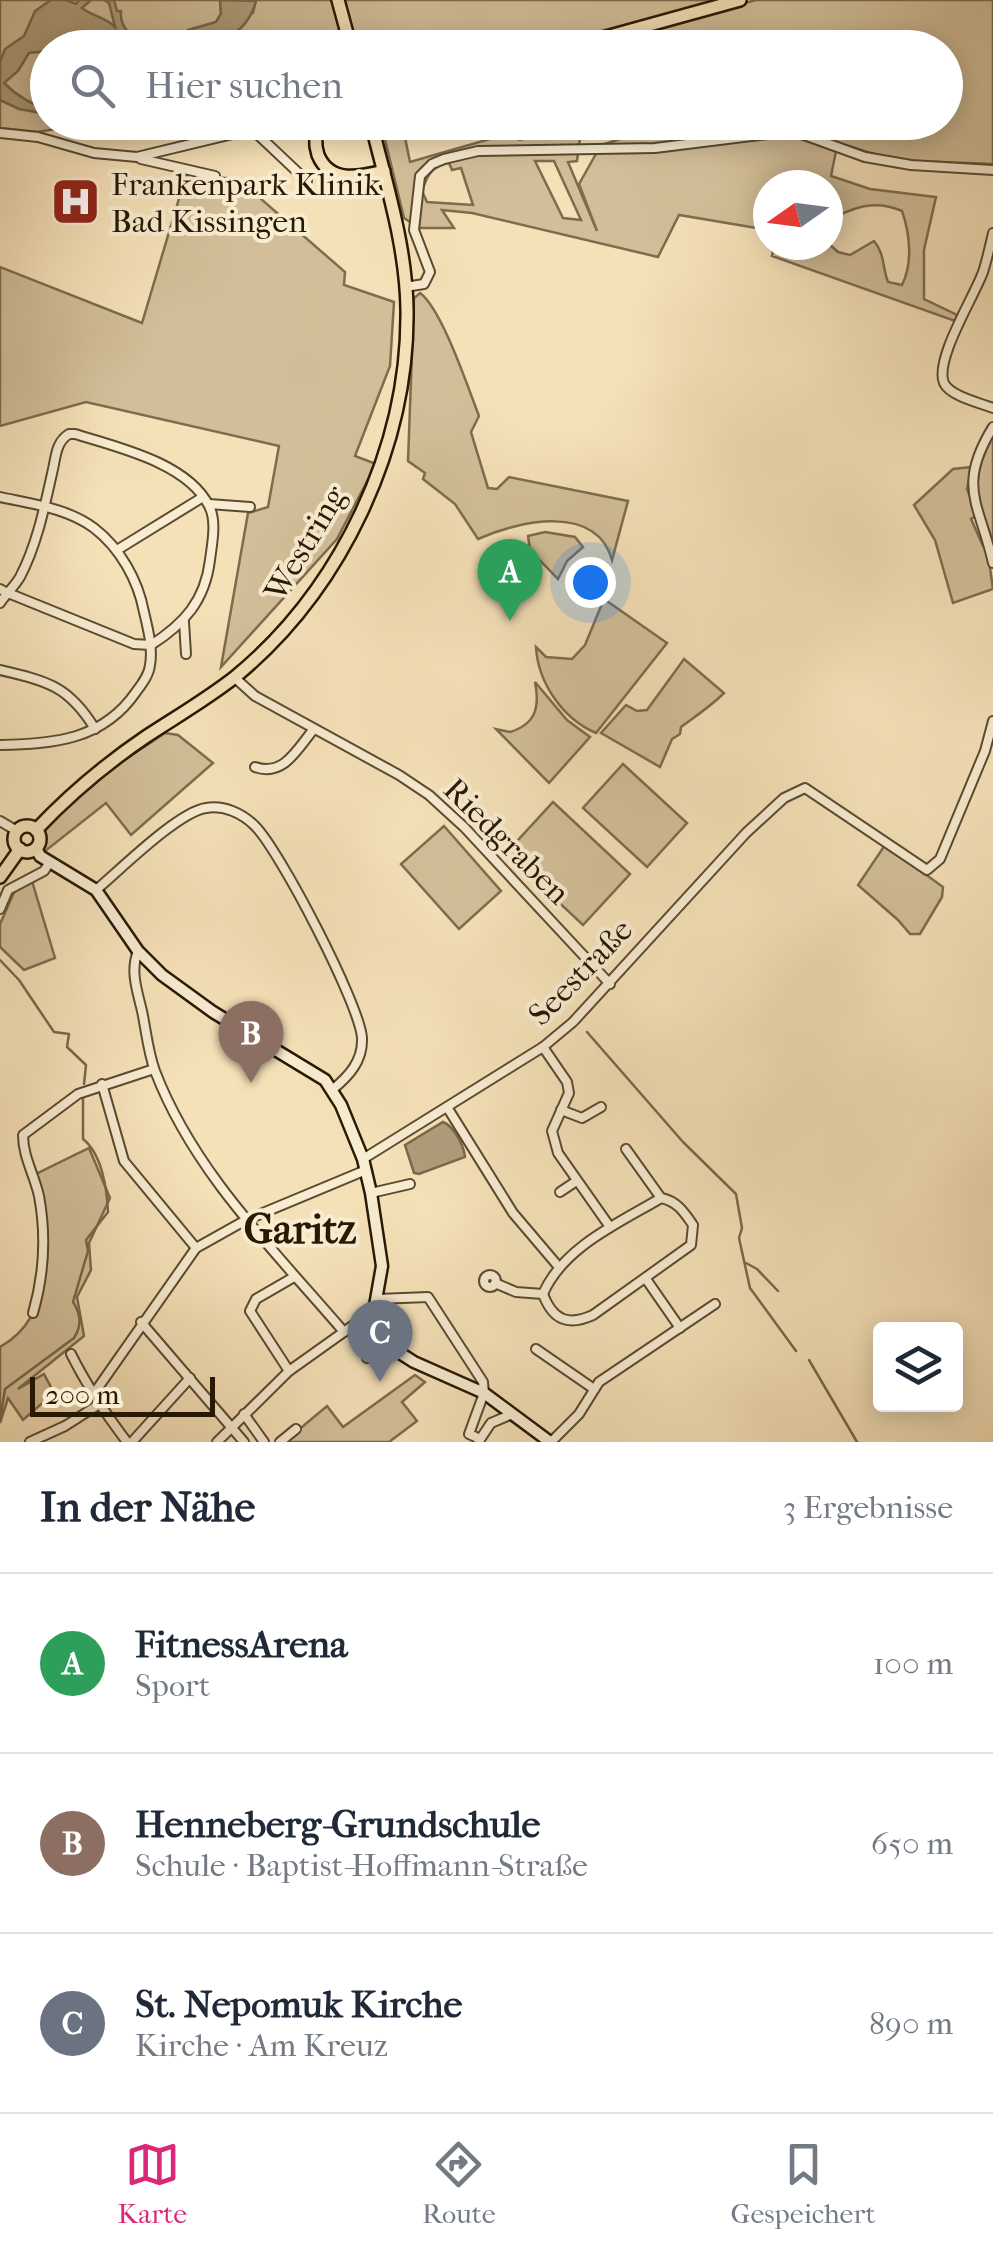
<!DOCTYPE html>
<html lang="de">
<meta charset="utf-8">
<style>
:root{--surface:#fff;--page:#f2f2f3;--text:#1f2937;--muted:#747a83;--line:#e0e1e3;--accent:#db2777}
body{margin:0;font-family:"IM FELL French Canon",serif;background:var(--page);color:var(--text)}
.controls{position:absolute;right:30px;bottom:30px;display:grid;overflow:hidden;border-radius:10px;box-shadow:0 5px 25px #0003}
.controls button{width:90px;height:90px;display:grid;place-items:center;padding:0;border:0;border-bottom:2px solid var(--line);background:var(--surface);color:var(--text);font:50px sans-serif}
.compass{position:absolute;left:753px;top:170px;width:90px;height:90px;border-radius:50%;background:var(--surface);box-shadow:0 5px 25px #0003;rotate:256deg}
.scale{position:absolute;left:30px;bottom:25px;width:185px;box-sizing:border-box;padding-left:10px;border:5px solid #281804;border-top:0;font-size:28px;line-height:35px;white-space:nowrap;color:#281804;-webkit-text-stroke:8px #f8ecd1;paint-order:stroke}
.you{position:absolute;left:590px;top:582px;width:35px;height:35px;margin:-25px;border:8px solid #fff;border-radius:50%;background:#1a73e8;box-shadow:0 0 0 15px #1a73e833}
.badge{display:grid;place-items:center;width:65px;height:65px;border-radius:50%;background:var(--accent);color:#fff;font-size:32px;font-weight:700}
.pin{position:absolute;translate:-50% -82px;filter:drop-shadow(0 2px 5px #0008)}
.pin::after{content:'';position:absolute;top:52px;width:35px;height:30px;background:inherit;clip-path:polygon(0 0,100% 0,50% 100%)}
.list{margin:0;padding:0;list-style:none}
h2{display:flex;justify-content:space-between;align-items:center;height:130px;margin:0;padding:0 40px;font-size:42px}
h2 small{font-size:32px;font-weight:400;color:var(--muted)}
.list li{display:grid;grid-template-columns:65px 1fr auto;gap:30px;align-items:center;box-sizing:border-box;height:180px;padding:0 40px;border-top:2px solid var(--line)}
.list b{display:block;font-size:38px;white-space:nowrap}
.list p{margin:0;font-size:32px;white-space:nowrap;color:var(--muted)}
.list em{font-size:32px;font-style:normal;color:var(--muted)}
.icon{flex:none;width:55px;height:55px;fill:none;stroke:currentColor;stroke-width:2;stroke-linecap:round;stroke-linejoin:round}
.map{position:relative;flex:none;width:993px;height:1442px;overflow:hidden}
.search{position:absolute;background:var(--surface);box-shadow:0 5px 25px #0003;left:30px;right:30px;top:30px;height:110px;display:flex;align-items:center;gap:25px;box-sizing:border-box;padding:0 35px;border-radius:55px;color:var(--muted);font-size:38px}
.sheet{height:670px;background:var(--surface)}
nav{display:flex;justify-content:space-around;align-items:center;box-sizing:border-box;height:140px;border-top:2px solid var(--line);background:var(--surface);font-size:28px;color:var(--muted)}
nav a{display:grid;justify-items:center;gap:5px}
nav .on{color:var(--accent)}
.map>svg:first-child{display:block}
.green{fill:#d2bf99;stroke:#7d6c4e;stroke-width:2.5;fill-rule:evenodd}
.water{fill:#af9d7b;stroke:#79684b;stroke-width:2.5}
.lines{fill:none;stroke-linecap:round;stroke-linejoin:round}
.stream{stroke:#79684b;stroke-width:2.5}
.street-casing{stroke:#5b4a31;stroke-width:12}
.secondary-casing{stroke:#281804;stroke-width:15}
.primary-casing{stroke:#281804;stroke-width:16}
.street{stroke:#f8ecd1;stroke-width:8}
.secondary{stroke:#f8ecd1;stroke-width:10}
.primary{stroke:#f5e1b8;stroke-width:11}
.labels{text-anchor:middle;stroke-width:8;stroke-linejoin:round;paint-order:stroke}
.poi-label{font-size:32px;fill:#281804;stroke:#f8ecd1;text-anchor:start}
.street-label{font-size:32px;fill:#281804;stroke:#f8ecd1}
.district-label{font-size:42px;font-weight:bold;fill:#281804;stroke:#f8ecd1}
</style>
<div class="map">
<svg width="993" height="1442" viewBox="0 0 993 1442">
<rect width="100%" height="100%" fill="#f5e1b8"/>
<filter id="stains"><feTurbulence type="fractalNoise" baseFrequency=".002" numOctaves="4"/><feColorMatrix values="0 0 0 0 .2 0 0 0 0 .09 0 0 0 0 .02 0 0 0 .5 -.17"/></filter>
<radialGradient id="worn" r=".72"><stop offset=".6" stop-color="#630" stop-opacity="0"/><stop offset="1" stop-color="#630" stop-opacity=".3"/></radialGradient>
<g class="green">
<path d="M0,0H220L221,14L216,22L253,13L256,0H726L545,47L48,48V122L92,123L38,132L0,128Z"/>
<path d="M756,0H993V164L916,161L877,155L822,138L836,151L831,176L870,189L936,197L924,250V299L957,315L955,321L772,256L774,245L828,243L838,252L850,255L874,241C885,254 882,267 888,282L902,285C913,263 910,234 902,211C875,199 853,207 828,221V185H768V230L679,215L658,257L472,213L442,210L454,228H419L404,218L381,123H402L410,162L507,134L520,140L560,127L563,123H582L577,161L568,162L597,231L579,184L601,145L633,135L636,123L946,122V48L581,47ZM535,161H554L581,220L563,218ZM449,163L452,170L461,168L473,205L427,202L422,191C427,175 432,166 449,163Z"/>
<path d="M186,175L238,179L345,272L344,285L394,302L390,366L355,456L376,464L337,539L221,667L248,513L268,507L279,446L86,402L0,426V267L142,323Z"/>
<path d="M420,293C442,309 468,388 479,416L471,432L488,488L497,489L509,477L628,501L612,560C596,503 518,521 478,539L455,504L423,479L425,473L408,461L414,298Z"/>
<path d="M993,430V548C974,487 968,491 993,430Z"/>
<path d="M972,467L967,489L977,515L971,519L983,546L987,547L993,589L953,603L935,540L914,505L953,469Z"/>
<path d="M545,532L575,537L583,547L567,561L558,579L530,550L528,536Z"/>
<path d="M604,599L667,643L596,733C563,719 538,683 536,647L546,657L572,659L585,645Z"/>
<path d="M684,659L724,693C711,706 696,716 681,727L680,734L672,739L660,767L601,733L626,705L637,711L647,710Z"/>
<path d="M535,682L567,720L590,737L549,783L496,729L510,732C536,724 540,707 535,682Z"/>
<path d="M165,733L178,735L213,763L131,835L106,803L44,852L37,846C39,810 135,754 165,733Z"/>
<path d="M623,764L687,823L647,867L583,808Z"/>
<path d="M553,802L630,874L583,925L506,853Z"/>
<path d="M444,826L501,891L459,929L401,864Z"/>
<path d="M885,845L943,887L942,897L920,934H910L898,920L858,885Z"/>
<path d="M32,881L55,958L24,970L0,947V924L16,888Z"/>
<path d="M89,1148L110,1198L89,1243L91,1270L77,1297L84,1336L18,1389L44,1374L54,1393L23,1420L8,1398L0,1423V1347C61,1313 46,1232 36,1174Z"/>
<path d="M415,1375L425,1382L402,1402L417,1421L389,1442H284L327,1406L343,1427Z"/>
</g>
<g class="water">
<path d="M51,0H66L76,4L79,0H91L82,8C94,17 105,17 115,27L109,3L104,0H114L117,11H121C119,31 136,40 153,47H95L91,46L90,40L75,43L69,40L48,48L47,51L29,53L18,71L4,83C18,97 31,103 47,110V114L19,109L0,100V62L5,49L24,36L35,11Z"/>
<path d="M220,0L256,1C244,46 199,48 161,47L188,30L216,22L221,14Z"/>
<path d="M443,1122C454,1126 464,1146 465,1157L419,1174L414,1173L405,1145Z"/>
</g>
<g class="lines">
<g class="stream">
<path d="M0,960L19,980L54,1032L69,1034L67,1047L86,1065L84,1084"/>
<path d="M587,1032L683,1142L736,1194L742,1228L739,1238L750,1288L796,1351"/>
<path d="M746,1263L757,1269L778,1291"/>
<path d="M809,1360L857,1442"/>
<path d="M0,1420L5,1389L74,1338C82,1326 81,1314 73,1302L88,1251L86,1240L108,1212C107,1189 102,1154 83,1139V1096"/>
</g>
<defs>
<g id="street">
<path d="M254,131L307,181"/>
<path d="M0,133L38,137L94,153L137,157L282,122"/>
<path d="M141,159L215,176"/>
<path d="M993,233C990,246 987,260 983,272C975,295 934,360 944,383C950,396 980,403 993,408"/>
<path d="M405,287L424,284L430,272L414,230L420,176L432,164L444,159L478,151L655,148L793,131L865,157L911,165L993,170"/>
<path d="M993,427C956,487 980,504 993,563"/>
<path d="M0,497C32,504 67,508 94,528C120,548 138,580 144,612C148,629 153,648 150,665C149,675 142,684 136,692C103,740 54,744 0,745"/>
<path d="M209,504L250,507"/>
<path d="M117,550L203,497"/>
<path d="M0,589L8,593L134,644L151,645C184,624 205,601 210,560C212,544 217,521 209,506C188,463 117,447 75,434H69C56,442 56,456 53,469C45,505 37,545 20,577C14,587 6,594 0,603"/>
<path d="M184,622L186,654"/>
<path d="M0,670C47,681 69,686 95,729"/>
<path d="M234,677L255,696L399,775L429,795L464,827L610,984"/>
<path d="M255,767C283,777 297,750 313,730"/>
<path d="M0,821L17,831"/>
<path d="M96,890C120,870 178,812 206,808C224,805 242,813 255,826C280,851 360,1005 362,1038C363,1061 349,1076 332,1090"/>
<path d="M0,909L8,890L44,871L50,862"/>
<path d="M138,951C130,971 137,990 142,1011C146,1030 148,1052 155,1071C194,1173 275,1251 344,1332"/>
<path d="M543,1047L567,1082L569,1093L552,1131L558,1153L610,1227"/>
<path d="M102,1084L124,1161L196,1248"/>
<path d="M447,1107L513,1213L558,1266"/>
<path d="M561,1110L582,1118L601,1107"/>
<path d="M626,1149L661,1198"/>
<path d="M363,1159L543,1047L573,1022L746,833L784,798L805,788L927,870L940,859L985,751L993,721"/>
<path d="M560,1192L575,1182"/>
<path d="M371,1193L410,1184"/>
<path d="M661,1198C677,1201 684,1212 693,1225L691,1245L593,1315C569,1326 553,1321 543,1294C563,1247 619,1223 661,1198Z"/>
<circle cx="490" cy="1281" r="6"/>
<path d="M646,1279L680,1328"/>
<path d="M495,1283L516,1292L543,1294"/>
<path d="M378,1299L428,1297L483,1382L484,1393L469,1434L480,1439"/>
<path d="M33,1313C44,1275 46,1234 39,1196C34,1174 23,1157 23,1135L78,1094L154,1069"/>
<path d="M141,1322L244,1442"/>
<path d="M536,1349L594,1389"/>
<path d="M71,1354C87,1386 105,1413 127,1442"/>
<path d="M367,1358L372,1354L368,1327L373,1317"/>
<path d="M289,1371L250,1311L256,1299L294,1277"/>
<path d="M95,1392L196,1248L246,1220L366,1170"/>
<path d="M244,1414L264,1442"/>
<path d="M479,1441L491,1423L512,1414"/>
<path d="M30,1442L65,1426L98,1405"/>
<path d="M132,1442L190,1378"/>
<path d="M217,1442L289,1371L362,1319L373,1317"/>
<path d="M280,1442L296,1429"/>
<path d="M551,1442L579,1414L599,1382L715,1304"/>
</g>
<path id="secondary" d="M36,848L40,856L96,890L138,951L162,975L213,1012L325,1080L341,1105L363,1159L371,1193L382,1266L373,1317L376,1330L392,1348L414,1362L484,1393L550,1442"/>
<g id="primary">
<path d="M338,0L351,48"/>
<path d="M566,48L740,0"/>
<path d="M320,122C315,133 314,143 318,155C330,184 360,177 384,171"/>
<circle cx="27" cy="839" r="13"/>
<path d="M36,830C69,795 107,763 147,736C176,717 207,699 235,677C341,590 409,447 407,309C406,245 386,184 371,122"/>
<path d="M0,877L20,849"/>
</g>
</defs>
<use href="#street" class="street-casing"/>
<use href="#secondary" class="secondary-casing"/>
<use href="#primary" class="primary-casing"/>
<use href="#street" class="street"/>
<use href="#secondary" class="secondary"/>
<use href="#primary" class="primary"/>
</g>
<defs>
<symbol id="hospital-square" viewBox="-11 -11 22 22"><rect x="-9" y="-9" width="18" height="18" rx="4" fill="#8f2418" stroke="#f8ecd1"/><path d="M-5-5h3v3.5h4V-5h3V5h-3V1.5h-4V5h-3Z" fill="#fff"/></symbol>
</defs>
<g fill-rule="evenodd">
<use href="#hospital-square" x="48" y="174" width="55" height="55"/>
</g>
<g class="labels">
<g class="poi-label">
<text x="111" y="195">Frankenpark Klinik<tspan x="111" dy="37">Bad Kissingen</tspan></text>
</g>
<g class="street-label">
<text transform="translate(305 543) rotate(-59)" y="11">Westring</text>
<text transform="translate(507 841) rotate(45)" y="11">Riedgraben</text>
<text transform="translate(580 972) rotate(-46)" y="11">Seestraße</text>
</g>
<g class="district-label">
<text x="300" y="1243">Garitz</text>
</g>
</g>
<rect width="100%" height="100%" filter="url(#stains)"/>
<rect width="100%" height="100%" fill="url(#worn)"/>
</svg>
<div class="controls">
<button><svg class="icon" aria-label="layers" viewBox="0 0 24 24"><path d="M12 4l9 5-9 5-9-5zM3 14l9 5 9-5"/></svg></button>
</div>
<svg class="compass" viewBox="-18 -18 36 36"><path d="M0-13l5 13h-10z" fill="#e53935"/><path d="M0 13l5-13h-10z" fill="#747a83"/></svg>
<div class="scale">200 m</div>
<div class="you"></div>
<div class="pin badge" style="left:510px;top:621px;background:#2e9e5b">A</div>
<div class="pin badge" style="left:251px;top:1083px;background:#8d6e63">B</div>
<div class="pin badge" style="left:380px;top:1382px;background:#6b7280">C</div>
<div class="search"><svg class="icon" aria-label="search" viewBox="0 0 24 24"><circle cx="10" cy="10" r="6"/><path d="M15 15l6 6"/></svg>Hier suchen</div>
</div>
<section class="sheet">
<h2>In der Nähe<small>3 Ergebnisse</small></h2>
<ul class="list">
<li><span class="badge" style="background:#2e9e5b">A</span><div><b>FitnessArena</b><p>Sport</p></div><em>100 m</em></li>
<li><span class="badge" style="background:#8d6e63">B</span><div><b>Henneberg-Grundschule</b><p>Schule · Baptist-Hoffmann-Straße</p></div><em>650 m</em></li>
<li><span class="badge" style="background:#6b7280">C</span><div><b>St. Nepomuk Kirche</b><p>Kirche · Am Kreuz</p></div><em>890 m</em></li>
</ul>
</section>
<nav>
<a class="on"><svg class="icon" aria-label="map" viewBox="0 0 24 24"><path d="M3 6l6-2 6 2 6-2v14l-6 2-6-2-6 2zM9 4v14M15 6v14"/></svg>Karte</a>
<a><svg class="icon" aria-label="directions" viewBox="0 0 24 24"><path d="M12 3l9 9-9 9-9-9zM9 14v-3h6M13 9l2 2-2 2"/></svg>Route</a>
<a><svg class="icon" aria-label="saved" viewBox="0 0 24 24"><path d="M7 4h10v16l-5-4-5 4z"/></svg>Gespeichert</a>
</nav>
